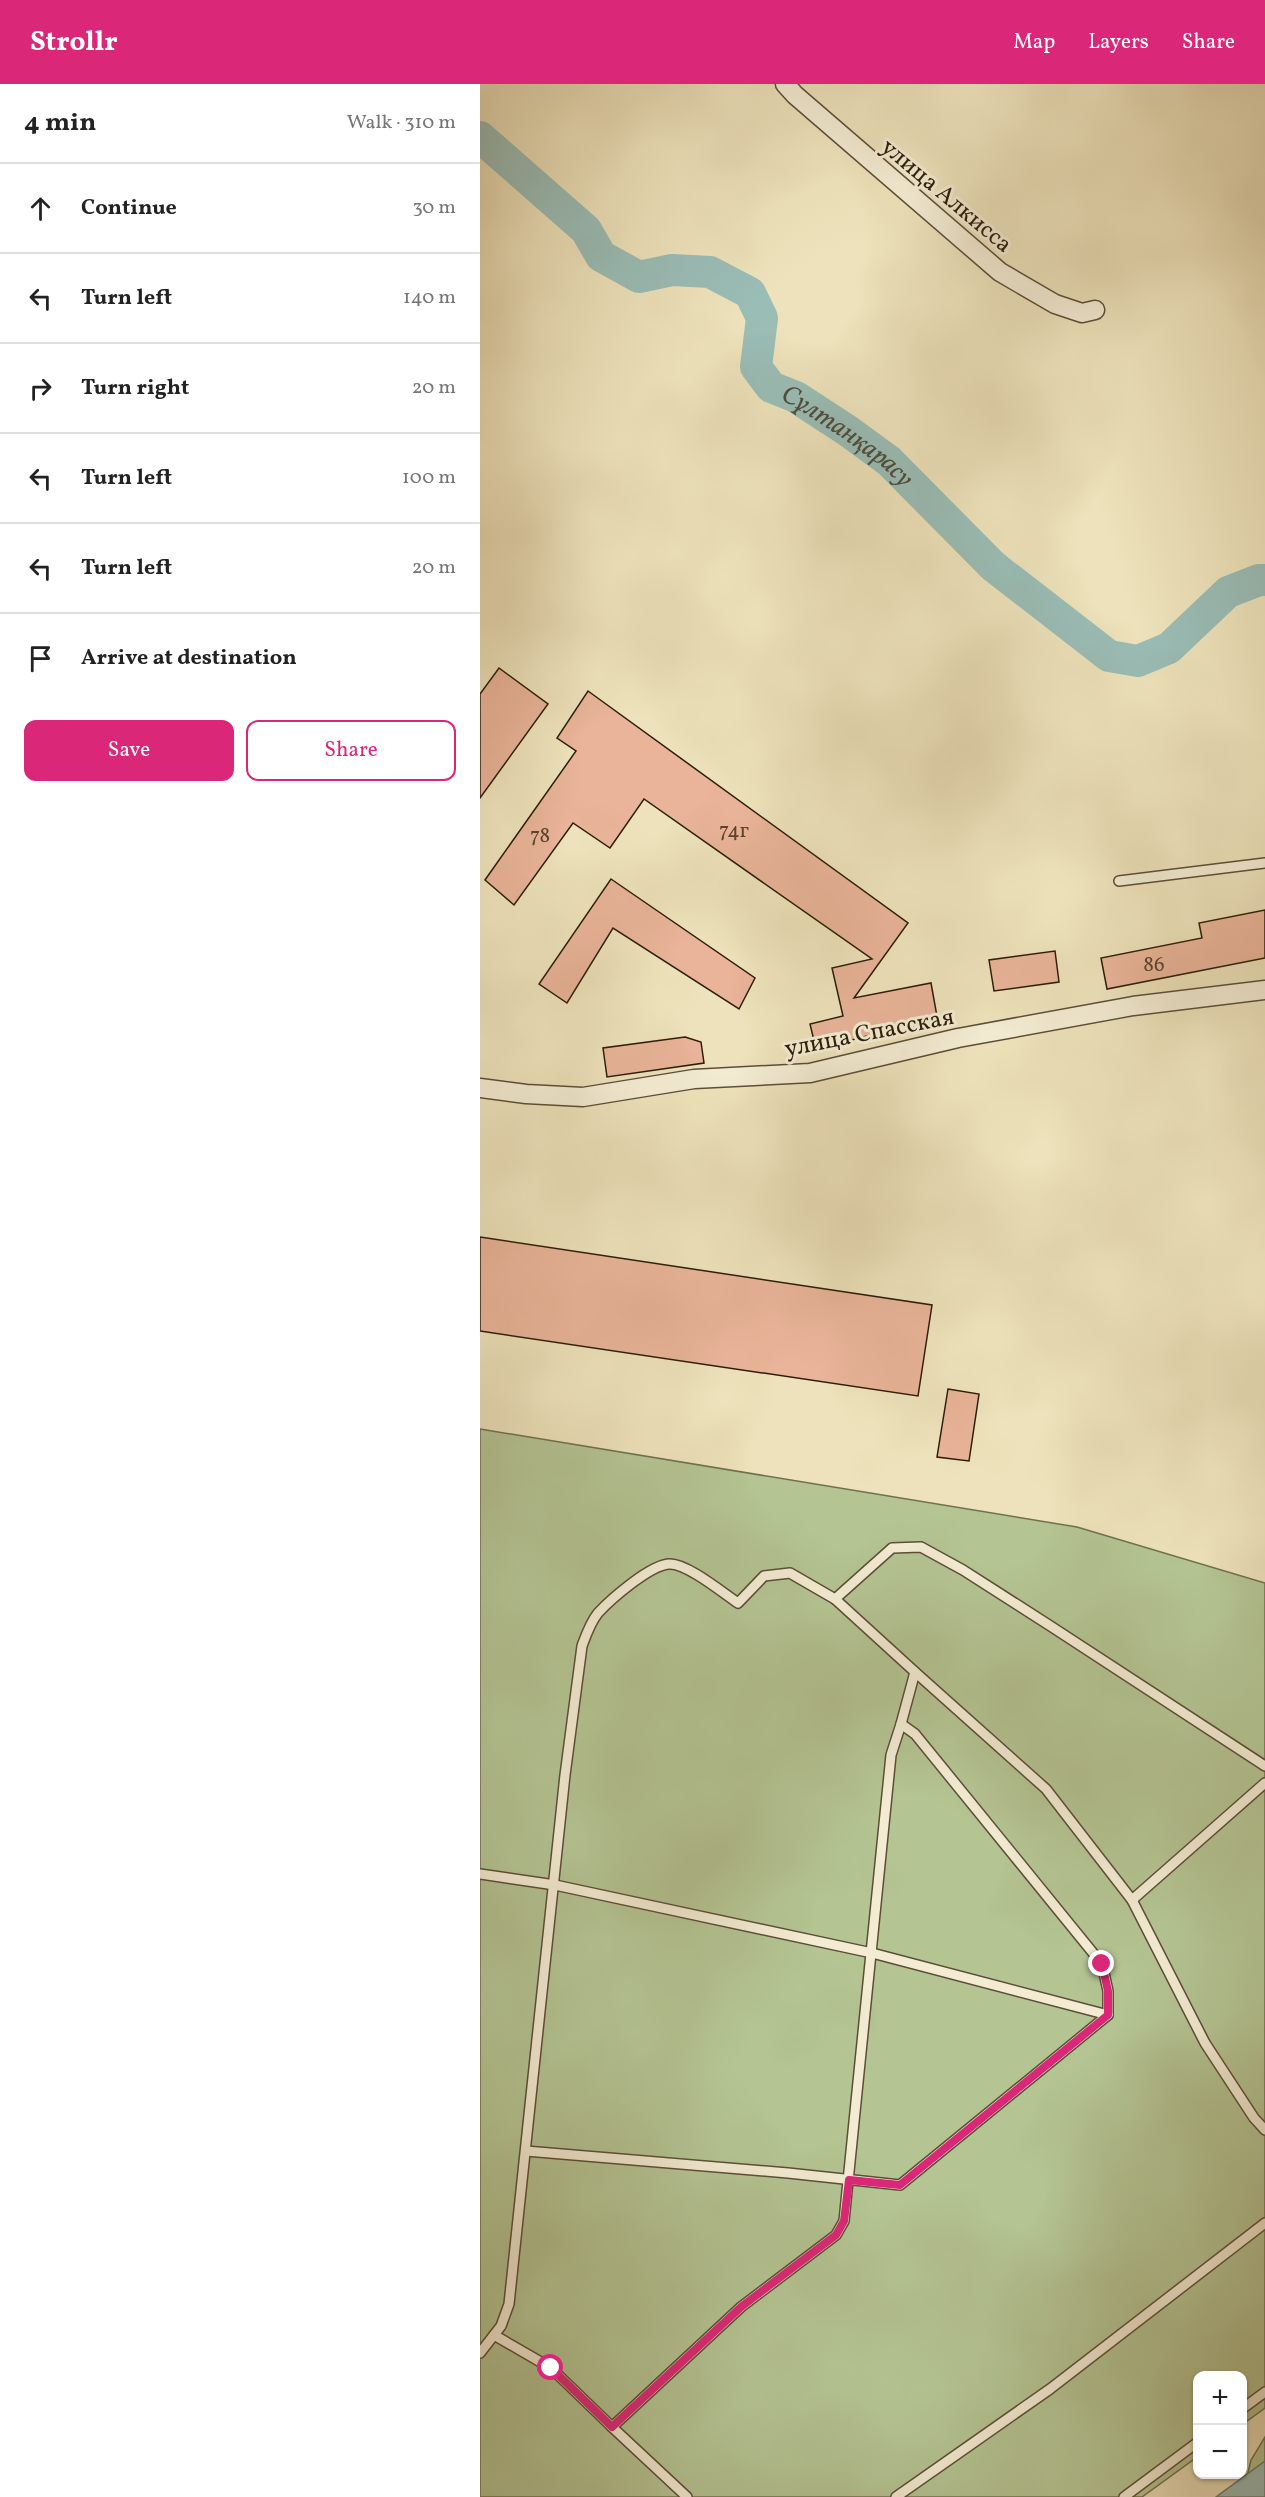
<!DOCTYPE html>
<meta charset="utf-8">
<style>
:root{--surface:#fff;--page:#f2f2f2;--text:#222;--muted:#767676;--line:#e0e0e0;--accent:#db2777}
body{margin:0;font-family:Vollkorn,serif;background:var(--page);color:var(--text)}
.controls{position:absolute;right:18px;bottom:18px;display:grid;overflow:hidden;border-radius:12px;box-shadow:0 2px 4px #0004}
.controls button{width:54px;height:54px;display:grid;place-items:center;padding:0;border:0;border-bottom:2px solid var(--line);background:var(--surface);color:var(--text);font:30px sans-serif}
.stop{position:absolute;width:18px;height:18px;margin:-14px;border:4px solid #db2777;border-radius:50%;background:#fff}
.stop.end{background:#db2777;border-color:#fff;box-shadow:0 2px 6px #0008}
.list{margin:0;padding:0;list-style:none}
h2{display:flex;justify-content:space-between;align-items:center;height:78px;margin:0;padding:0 24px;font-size:26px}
h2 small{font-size:20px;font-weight:400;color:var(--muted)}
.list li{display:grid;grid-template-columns:39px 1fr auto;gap:18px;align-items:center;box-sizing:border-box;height:90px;padding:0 24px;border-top:2px solid var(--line)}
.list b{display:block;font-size:22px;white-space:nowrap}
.list em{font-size:20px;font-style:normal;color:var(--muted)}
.actions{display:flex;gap:12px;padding:18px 24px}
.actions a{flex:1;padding:14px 0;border:2px solid var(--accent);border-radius:12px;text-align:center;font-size:21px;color:var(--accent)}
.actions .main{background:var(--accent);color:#fff}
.icon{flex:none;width:33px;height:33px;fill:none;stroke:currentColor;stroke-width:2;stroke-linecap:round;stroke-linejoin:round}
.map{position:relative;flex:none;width:785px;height:2413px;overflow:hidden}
header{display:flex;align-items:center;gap:36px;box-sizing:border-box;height:84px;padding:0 30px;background:var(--accent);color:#fff}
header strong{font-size:28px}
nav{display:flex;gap:33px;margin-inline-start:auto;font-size:21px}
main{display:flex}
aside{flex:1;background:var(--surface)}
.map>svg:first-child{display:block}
.green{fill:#b4c493;stroke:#70704e;stroke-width:1.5}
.water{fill:#9abdb6;stroke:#6e7d71;stroke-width:1.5}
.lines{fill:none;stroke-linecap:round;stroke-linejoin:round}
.river{stroke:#9abdb6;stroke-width:32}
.building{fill:#e9b499;stroke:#2c1d09;stroke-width:1.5}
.lane-casing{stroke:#5c4e36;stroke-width:12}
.street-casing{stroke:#5c4e36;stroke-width:21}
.lane{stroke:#f3ecd3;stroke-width:9}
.street{stroke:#f3ecd3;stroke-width:18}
.route{stroke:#db2777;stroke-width:8}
.labels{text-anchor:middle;stroke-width:6;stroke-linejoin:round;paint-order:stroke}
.number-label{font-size:21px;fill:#5b432d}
.street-label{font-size:24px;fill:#2c1d09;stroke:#f3ecd3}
.water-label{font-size:26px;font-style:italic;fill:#4d4d3d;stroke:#f3ecd3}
</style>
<header>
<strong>Strollr</strong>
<nav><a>Map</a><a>Layers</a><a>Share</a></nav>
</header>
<main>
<aside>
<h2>4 min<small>Walk · 310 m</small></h2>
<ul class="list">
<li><svg class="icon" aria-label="ahead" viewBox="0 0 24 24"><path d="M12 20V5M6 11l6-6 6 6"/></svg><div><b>Continue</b></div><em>30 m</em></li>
<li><svg class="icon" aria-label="left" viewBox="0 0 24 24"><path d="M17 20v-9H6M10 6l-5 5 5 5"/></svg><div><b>Turn left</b></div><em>140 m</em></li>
<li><svg class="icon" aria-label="right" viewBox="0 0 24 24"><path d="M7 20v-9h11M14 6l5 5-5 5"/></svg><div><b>Turn right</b></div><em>20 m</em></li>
<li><svg class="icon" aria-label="left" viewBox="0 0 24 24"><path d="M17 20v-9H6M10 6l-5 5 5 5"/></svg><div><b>Turn left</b></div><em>100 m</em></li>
<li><svg class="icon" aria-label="left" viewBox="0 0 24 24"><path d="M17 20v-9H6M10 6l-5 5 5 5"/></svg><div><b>Turn left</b></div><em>20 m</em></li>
<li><svg class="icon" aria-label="arrive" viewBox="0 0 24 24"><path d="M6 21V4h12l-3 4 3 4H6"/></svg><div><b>Arrive at destination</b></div></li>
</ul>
<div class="actions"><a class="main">Save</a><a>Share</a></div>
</aside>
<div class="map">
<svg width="785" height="2413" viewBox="0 0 785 2413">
<rect width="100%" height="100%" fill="#ede2bb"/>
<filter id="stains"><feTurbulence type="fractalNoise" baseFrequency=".00333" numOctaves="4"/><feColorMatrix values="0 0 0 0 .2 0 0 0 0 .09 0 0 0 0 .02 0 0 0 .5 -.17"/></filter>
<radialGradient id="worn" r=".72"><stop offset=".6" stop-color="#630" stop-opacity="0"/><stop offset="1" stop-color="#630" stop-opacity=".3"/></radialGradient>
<g class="green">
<path d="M0,1345L597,1443L785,1499V2324L763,2340L762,2292H718L717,2373L662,2413H0Z"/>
<path d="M785,2353V2413H762L771,2376Z"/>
</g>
<path class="water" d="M785,2377V2413H736Z"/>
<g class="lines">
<path class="river" id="s1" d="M0,53L106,146L121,172L159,193L192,186L230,188L270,209L282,234L276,283L291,303L316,313L368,347L409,377L513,482L629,572L658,577L689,564L748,508L779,496H785"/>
</g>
<g class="building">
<path d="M19,584L68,620L0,714V610Z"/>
<path d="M108,607L428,839L374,914L451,899L458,938L399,949L336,965L330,940L363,932L352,884L392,875L164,715L130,764L93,739L34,821L5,796L96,667L77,654Z"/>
<path d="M131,795L275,894L259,925L133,844L87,919L59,900Z"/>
<path d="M785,826V874L627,905L621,874L722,854L719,839Z"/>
<path d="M575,867L579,898L514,907L509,876Z"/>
<path d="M205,953L221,958L224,979L127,993L123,964Z"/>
<path d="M0,1153L452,1221L438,1312L0,1247Z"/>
<path d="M468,1305L499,1310L489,1377L457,1373Z"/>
</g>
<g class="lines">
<defs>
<g id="lane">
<path d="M639,797L785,779"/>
<path d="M435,1588L566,1705L652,1816L725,1959L774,2034L785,2046"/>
<path d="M0,1790L75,1801L392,1869L628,1931"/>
<path d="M652,1816L785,1699"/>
<path d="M46,2067L308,2089L420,2101L628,1931V1907L622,1880L435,1650L421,1640L435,1588L355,1515"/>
<path d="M14,2251L71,2284L132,2343L261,2223L356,2151L364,2137L411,1671L421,1640"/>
<path d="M0,2269L21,2242L29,2220L85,1691L102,1562C106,1551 110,1539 118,1529C131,1515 171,1480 190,1480C208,1480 243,1509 258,1519L284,1492L310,1489L355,1515L412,1464L441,1463L483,1486L572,1543L785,1682"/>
<path d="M762,2325L785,2308"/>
<path d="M132,2343L207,2413"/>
<path d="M416,2413L570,2305L785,2139"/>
<path d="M644,2413L718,2358"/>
</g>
<g id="street">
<path d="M305,0L315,11L520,188L575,220L602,229L615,226"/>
<path d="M0,1004L46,1010L103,1013L214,995L330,989L478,954L653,922L785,906"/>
</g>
</defs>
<use href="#lane" class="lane-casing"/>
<use href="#street" class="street-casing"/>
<use href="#lane" class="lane"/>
<use href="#street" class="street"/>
</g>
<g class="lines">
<path class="route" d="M71,2284L132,2343L261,2223L356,2151L364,2137L369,2096L420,2101L628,1931V1907L622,1880"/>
</g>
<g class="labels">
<g class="number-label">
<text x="254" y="753">74г</text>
<text x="60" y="758">78</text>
<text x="674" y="887">86</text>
</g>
<g class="street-label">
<text transform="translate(467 111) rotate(40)" y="8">улица Алкисса</text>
<text transform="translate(389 948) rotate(-11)" y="8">улица Спасская</text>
</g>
<g class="water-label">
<text dy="9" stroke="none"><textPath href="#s1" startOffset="525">Сұлтанқарасу</textPath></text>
</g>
</g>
<rect width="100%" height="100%" filter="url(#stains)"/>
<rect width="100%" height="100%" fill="url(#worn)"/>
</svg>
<div class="controls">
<button>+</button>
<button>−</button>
</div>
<div class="stop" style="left:71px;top:2284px"></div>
<div class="stop end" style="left:622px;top:1880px"></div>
</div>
</main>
